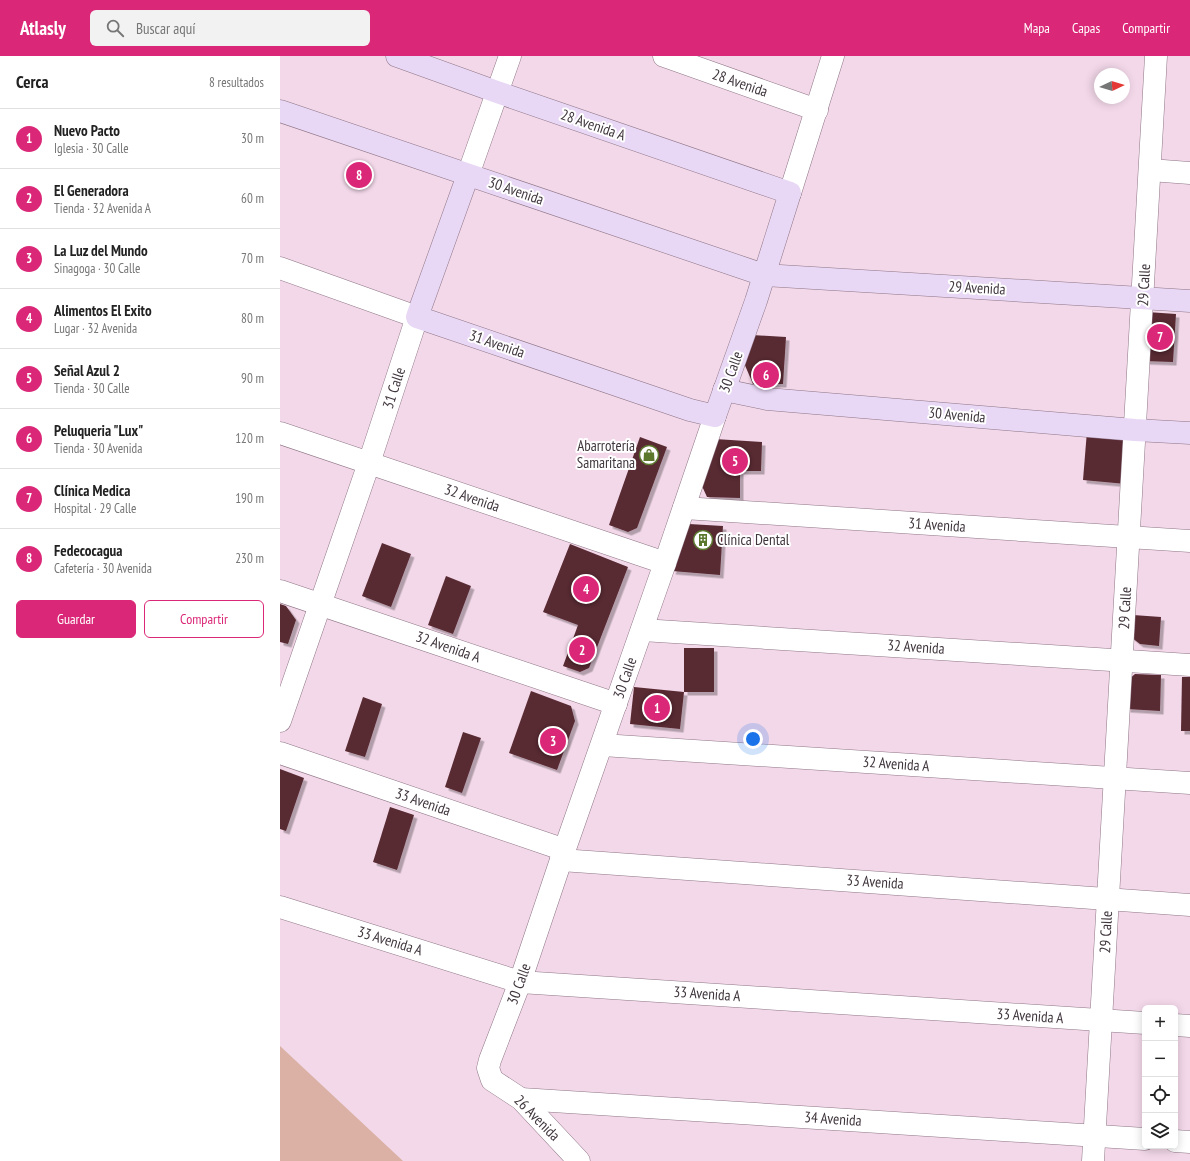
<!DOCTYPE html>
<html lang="es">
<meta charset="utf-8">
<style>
:root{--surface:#fff;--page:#f2f2f2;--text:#222;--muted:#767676;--line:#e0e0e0;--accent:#db2777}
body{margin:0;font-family:"PT Sans Narrow",sans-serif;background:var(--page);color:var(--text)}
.controls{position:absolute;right:12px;bottom:12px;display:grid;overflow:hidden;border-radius:6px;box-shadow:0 2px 10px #0003}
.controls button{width:36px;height:36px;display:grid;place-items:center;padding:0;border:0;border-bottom:1px solid var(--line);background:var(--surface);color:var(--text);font:20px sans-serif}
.compass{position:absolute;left:814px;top:12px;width:36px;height:36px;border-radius:50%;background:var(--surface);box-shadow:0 2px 10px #0003;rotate:86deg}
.you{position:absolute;left:473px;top:683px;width:14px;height:14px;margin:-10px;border:3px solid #fff;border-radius:50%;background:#1a73e8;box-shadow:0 0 0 6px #1a73e833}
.badge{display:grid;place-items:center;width:26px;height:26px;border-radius:50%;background:var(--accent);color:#fff;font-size:13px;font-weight:700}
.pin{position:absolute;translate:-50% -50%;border:2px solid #fff;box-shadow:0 1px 4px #0006}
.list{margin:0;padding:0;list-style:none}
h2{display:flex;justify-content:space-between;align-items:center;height:52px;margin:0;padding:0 16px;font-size:17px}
h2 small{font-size:13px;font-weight:400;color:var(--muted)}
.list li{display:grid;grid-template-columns:26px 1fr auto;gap:12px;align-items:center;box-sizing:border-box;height:60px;padding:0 16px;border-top:1px solid var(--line)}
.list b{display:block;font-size:15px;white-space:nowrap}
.list p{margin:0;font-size:13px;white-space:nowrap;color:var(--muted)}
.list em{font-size:13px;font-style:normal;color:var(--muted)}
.actions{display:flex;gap:8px;padding:12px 16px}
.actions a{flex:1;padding:9px 0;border:1px solid var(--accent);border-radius:6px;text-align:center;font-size:14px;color:var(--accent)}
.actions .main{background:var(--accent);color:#fff}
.icon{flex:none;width:22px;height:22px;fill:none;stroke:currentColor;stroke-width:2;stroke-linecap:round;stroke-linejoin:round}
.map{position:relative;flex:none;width:910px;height:1105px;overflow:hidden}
header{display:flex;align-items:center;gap:24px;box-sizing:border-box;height:56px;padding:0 20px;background:var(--accent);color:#fff}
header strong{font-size:19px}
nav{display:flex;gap:22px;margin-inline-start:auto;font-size:14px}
.search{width:280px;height:36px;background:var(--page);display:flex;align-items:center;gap:10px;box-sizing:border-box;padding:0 14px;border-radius:6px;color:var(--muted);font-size:15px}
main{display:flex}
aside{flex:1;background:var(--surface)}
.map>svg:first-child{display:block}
.green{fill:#dab1a4}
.building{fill:#582a33;filter:url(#shadow)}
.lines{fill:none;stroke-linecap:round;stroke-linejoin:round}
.street-casing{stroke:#8e7686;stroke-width:23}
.secondary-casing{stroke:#8e7686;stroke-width:23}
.street{stroke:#fff;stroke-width:22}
.secondary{stroke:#e8d7f5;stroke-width:22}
.labels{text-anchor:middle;stroke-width:4;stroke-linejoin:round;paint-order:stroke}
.street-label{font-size:15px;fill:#40363d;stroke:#fff}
.poi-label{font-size:15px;fill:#40363d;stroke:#fff;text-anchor:end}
</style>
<header>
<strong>Atlasly</strong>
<div class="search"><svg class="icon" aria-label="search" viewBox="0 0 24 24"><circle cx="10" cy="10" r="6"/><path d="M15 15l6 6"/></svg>Buscar aquí</div>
<nav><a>Mapa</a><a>Capas</a><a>Compartir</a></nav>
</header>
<main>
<aside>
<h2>Cerca<small>8 resultados</small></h2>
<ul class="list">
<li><span class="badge">1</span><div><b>Nuevo Pacto</b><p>Iglesia · 30 Calle</p></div><em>30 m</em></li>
<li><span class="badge">2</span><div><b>El Generadora</b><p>Tienda · 32 Avenida A</p></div><em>60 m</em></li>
<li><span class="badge">3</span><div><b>La Luz del Mundo</b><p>Sinagoga · 30 Calle</p></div><em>70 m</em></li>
<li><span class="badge">4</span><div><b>Alimentos El Exito</b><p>Lugar · 32 Avenida</p></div><em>80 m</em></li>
<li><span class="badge">5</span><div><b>Señal Azul 2</b><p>Tienda · 30 Calle</p></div><em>90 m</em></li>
<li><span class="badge">6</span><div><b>Peluqueria &quot;Lux&quot;</b><p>Tienda · 30 Avenida</p></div><em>120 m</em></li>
<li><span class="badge">7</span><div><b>Clínica Medica</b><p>Hospital · 29 Calle</p></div><em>190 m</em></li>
<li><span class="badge">8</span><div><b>Fedecocagua</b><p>Cafetería · 30 Avenida</p></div><em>230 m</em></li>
</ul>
<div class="actions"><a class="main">Guardar</a><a>Compartir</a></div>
</aside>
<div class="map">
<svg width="910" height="1105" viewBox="0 0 910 1105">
<defs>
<filter id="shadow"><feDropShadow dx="3.5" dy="3.5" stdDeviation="0" flood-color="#0004"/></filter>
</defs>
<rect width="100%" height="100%" fill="#f3d8e9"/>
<path class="green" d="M0,990L123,1105H0Z"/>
<g class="building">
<path d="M867,256L896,258L893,306L864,305Z"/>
<path d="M472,279L506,281L503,328H473L464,307Z"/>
<path d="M807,375L850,379L846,428L803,424Z"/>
<path d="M360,381L387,391L357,472L348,476L329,469Z"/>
<path d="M435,383L482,386L481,415H460V442L427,441L422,430Z"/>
<path d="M409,468L443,470L440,519L392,515Z"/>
<path d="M102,487L131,498L111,551L82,540Z"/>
<path d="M290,488L348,511L309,612L300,616L283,610L298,569L263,556Z"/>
<path d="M166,520L191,530L173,578L148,569Z"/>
<path d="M0,548L6,550L16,564L8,588L0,586Z"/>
<path d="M853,559L881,561L879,590L860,588L851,581Z"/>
<rect x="404" y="592" width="30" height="44"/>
<path d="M855,618L881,619L880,655L847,653L848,624Z"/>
<path d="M902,621H910V675H901Z"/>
<path d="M354,631L404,636L400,673L350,668Z"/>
<path d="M251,635L291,650L295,665L277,714L229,697Z"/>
<path d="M83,641L102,648L85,701L65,695Z"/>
<path d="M183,676L201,682L182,737L165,731Z"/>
<path d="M0,713L24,722L6,775L0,773Z"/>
<path d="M110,751L134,759L117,814L93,806Z"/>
</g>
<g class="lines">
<defs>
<g id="street">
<path d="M384,0L537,54"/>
<path d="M870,114L910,117"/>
<path d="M188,119L230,0"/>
<path d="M510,137L553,0"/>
<path d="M0,212L137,261L89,407L0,665"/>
<path d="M0,377L385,507"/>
<path d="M404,452L910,485"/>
<path d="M0,535L336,648"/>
<path d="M362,574L910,609"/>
<path d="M322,689L910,727"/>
<path d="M0,697L285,794"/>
<path d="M281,804L910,849"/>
<path d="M0,851L240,926L865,967"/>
<path d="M895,969L910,970"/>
<path d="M241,1043L865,1083"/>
<path d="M895,1085L910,1086"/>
<path d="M299,1105L241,1043L212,1024L208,1012L210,1004L240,926L281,804L385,507L435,360"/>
<path d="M813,1105L876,0"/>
</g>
<g id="secondary">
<path d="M117,0L217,36L510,137L476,245L435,360L410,354L137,261L188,119"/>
<path d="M0,55L484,219L910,245"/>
<path d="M444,334L487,343L855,374L910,377"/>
</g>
</defs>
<use href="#street" class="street-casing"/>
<use href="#secondary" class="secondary-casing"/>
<use href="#street" class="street"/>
<use href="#secondary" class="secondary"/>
</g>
<defs>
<symbol id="shop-ring" viewBox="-11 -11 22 22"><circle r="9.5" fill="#fff" stroke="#5b782d" stroke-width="1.5"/><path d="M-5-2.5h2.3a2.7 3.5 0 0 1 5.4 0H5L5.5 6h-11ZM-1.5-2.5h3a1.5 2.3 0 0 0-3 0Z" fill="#5b782d"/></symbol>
<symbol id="building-ring" viewBox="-11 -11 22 22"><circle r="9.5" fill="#fff" stroke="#5b782d" stroke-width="1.5"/><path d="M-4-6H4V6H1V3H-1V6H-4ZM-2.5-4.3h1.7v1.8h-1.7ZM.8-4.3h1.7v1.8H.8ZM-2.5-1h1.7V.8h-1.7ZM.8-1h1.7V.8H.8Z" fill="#5b782d"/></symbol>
</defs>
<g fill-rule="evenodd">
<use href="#shop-ring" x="358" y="388" width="22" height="22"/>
<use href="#building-ring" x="412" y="473" width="22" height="22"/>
</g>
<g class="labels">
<g class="street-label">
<text transform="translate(460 27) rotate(19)" y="5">28 Avenida</text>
<text transform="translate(313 69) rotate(19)" y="5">28 Avenida A</text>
<text transform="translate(236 135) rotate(19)" y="5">30 Avenida</text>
<text transform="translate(864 229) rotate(-87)" y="5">29 Calle</text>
<text transform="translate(697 232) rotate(3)" y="5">29 Avenida</text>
<text transform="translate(217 288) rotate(19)" y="5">31 Avenida</text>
<text transform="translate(451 316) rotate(-70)" y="5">30 Calle</text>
<text transform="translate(114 332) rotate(-72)" y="5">31 Calle</text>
<text transform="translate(677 359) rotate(5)" y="5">30 Avenida</text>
<text transform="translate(192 442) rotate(19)" y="5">32 Avenida</text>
<text transform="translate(657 469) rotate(4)" y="5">31 Avenida</text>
<text transform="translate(845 552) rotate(-87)" y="5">29 Calle</text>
<text transform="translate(168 591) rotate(19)" y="5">32 Avenida A</text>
<text transform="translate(636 591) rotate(4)" y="5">32 Avenida</text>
<text transform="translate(345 622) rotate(-71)" y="5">30 Calle</text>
<text transform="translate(616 708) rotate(4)" y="5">32 Avenida A</text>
<text transform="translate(143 746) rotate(19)" y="5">33 Avenida</text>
<text transform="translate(595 826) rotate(4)" y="5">33 Avenida</text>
<text transform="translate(826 876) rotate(-87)" y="5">29 Calle</text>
<text transform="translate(110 885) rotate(17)" y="5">33 Avenida A</text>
<text transform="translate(239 928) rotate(-70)" y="5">30 Calle</text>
<text transform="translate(427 938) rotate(4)" y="5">33 Avenida A</text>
<text transform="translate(750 960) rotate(4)" y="5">33 Avenida A</text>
<text transform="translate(257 1062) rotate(45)" y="5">26 Avenida</text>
<text transform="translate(553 1063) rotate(4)" y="5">34 Avenida</text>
</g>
<g class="poi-label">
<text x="355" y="395">Abarrotería<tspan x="355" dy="17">Samaritana</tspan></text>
<text x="437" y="489" text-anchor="start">Clínica Dental</text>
</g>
</g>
</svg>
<div class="controls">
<button>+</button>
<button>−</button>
<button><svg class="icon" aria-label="locate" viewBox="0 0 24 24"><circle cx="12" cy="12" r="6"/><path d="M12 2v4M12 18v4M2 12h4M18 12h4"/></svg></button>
<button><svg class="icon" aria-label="layers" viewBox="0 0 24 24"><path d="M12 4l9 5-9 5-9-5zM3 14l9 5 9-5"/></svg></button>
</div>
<svg class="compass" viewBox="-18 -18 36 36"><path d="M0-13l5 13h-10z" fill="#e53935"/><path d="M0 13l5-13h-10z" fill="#767676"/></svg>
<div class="you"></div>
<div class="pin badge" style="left:377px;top:652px">1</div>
<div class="pin badge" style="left:302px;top:594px">2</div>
<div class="pin badge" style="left:273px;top:685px">3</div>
<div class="pin badge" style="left:306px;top:533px">4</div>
<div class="pin badge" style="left:455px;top:405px">5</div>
<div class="pin badge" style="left:486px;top:319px">6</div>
<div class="pin badge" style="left:880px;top:281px">7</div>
<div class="pin badge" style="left:79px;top:119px">8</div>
</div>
</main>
